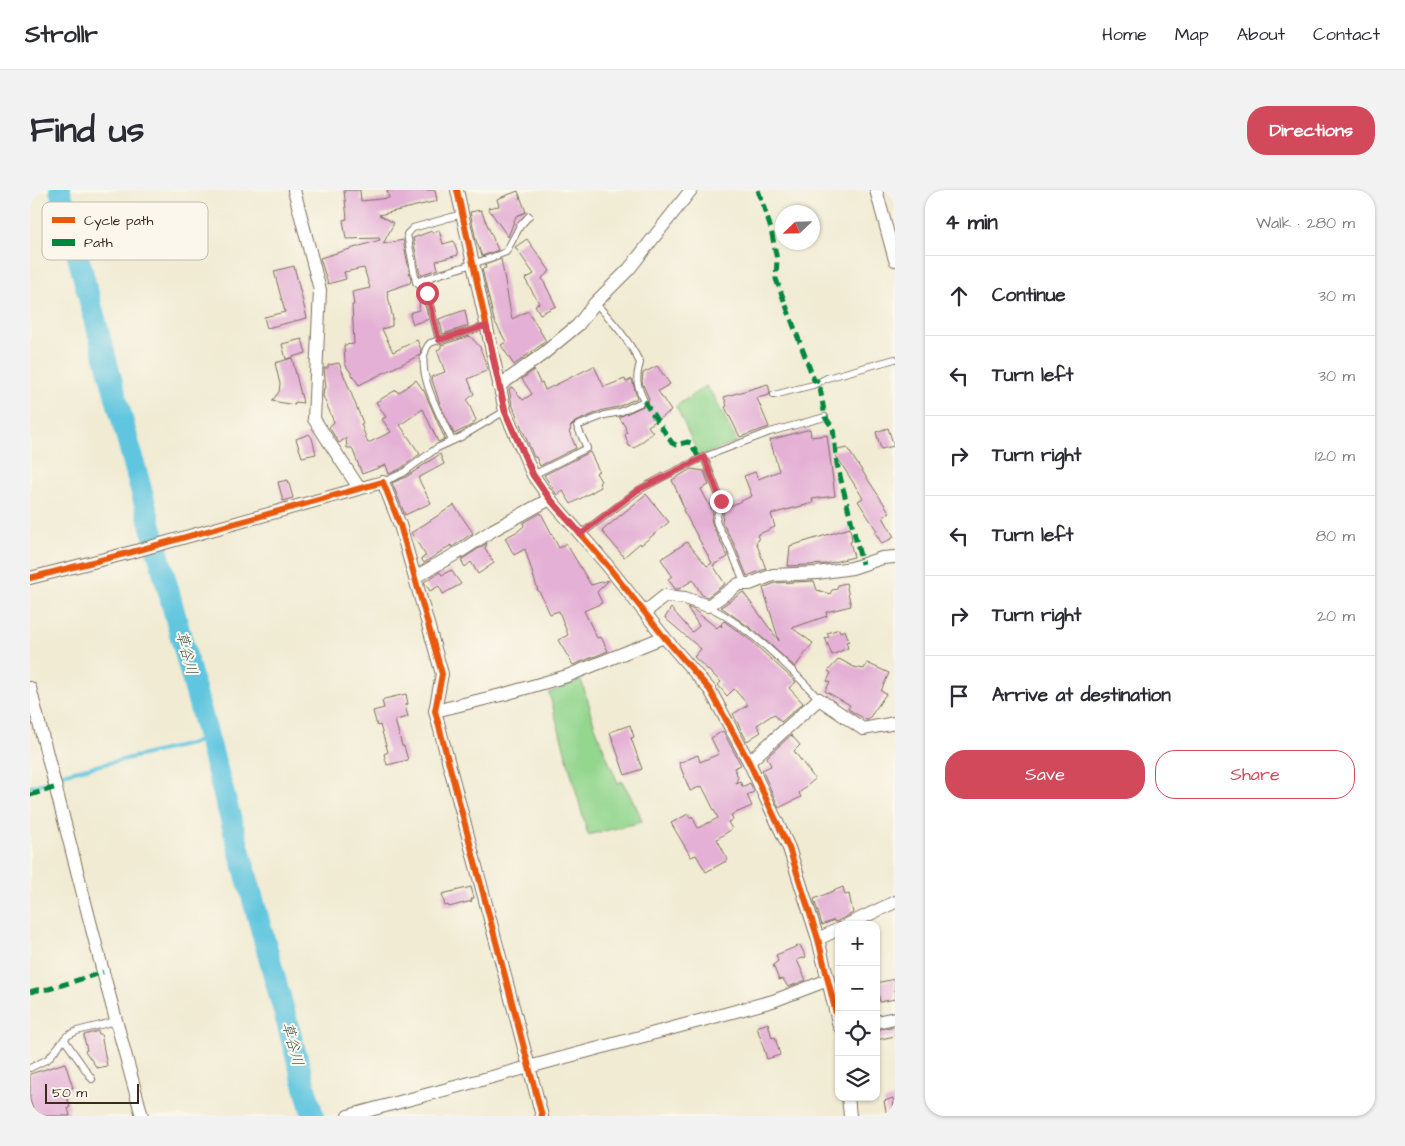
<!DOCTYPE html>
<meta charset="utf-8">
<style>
:root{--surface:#fff;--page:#f2f2f3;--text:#2b2b33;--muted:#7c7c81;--line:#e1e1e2;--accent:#d1495b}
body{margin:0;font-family:"Architects Daughter","Klee One",sans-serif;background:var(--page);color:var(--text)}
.controls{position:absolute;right:15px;bottom:15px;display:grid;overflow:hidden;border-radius:10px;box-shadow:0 1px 4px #0004}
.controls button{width:45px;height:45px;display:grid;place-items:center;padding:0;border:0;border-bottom:1px solid var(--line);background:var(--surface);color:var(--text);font:25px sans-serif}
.compass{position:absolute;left:745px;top:15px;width:45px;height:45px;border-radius:50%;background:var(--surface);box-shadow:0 1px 4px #0004;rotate:247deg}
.scale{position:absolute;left:15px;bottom:12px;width:94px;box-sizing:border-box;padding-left:5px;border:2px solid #3b2a1e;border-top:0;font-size:14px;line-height:18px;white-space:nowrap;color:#3b2a1e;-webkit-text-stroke:4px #fbf7ec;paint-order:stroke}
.stop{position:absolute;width:15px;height:15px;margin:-11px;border:4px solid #d1495b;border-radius:50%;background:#fff}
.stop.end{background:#d1495b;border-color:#fff;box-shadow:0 1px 5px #0008}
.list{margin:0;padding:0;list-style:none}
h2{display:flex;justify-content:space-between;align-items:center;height:65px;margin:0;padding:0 20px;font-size:21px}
h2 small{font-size:16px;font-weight:400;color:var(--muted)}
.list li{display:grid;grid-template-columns:32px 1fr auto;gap:15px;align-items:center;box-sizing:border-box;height:80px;padding:0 20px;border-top:1px solid var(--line)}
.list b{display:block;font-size:19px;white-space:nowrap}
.list em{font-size:16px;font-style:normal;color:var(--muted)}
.actions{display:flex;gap:10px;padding:15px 20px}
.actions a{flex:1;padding:11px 0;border:1px solid var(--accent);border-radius:20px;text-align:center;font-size:18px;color:var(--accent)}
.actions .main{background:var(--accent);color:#fff}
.icon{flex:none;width:28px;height:28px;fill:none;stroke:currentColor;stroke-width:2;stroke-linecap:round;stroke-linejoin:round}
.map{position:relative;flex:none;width:865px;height:926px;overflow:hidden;border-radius:20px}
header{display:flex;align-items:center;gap:30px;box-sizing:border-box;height:70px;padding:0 25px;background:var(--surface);border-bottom:1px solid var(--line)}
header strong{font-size:24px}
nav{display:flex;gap:28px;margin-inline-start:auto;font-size:18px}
.intro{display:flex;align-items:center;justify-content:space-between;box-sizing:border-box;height:120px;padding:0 30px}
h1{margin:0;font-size:35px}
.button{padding:12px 22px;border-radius:20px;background:var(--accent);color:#fff;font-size:18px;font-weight:700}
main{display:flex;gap:30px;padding:0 30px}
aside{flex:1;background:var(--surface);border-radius:20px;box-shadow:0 1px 4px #0004}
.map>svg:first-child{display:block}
.green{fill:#93d68e;stroke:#678056}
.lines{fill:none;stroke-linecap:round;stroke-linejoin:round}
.stream{stroke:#61c6df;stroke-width:4}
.river{stroke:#61c6df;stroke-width:22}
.building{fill:#e4b0d5}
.service-casing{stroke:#7b6e5d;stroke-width:8}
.minor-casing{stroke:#7b6e5d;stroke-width:14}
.service{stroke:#fff;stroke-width:6}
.minor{stroke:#fff;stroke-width:12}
.quiet{stroke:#00873e;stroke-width:5;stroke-dasharray:10 5;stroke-linecap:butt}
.cycleway-casing{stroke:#fbf7ec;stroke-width:9}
.cycleway{stroke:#e8590c;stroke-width:6}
.route{stroke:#d1495b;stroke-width:6}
.labels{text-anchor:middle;stroke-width:4;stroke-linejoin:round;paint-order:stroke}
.water-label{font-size:15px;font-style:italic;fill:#465958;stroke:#fbf7ec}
.key{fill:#fbf7ec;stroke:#c1baae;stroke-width:1}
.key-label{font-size:14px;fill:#3b2a1e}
</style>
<header>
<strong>Strollr</strong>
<nav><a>Home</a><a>Map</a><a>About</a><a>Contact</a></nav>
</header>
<div class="intro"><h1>Find us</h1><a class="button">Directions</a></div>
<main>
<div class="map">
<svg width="865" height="926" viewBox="0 0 865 926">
<rect width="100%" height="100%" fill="#fbf7ec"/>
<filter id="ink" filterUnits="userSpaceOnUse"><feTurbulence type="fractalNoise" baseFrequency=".02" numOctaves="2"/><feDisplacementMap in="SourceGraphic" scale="10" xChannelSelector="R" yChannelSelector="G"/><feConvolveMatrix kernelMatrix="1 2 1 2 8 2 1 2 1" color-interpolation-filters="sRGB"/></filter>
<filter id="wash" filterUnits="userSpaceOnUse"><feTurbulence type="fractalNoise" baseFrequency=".0096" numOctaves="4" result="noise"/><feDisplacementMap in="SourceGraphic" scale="20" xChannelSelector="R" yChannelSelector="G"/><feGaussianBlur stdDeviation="1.12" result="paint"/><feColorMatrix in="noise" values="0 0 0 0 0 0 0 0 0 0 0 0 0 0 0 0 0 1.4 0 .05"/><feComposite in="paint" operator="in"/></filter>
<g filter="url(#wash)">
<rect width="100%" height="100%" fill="#f1ebd3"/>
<g class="green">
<path d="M676,196L684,207L707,252L669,266L646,216Z"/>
<path d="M551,490L560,517L559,518C567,544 577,568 588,593L592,591C599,604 608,617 612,632L558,645L519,503Z"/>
</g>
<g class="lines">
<path class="stream" d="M0,597L18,592L36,583L164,553L178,547"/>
<path class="river" d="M30,0L178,547L283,926"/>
</g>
<g id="blocks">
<g class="building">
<path d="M314,0H330L331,11L359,8L357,0H405L407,11L349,25L364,33L353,54L373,50L381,90L380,93L357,101L363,129L362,130V136L352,139L363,162L387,150L391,159L390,165L329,195L315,174L314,155L324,154L322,115H324L322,102L340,98L334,78L314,82L316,89L298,94L290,68L350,50L349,48L316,49L313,30L317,29Z"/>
<path d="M488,1L496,22L486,26L478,47L458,18L469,16L467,9Z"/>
<path d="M451,20L468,60L452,66L446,50L440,22Z"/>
<path d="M409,40L413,54L424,51L428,65L406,71L408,79L390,85L383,48L402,41V43Z"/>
<path d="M497,49L520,81L512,88L526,116L510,124L505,115L509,113L495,89L504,84L485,57Z"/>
<path d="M471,69L482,129L498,121L516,151L484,175L471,155L476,152L464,130L452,79L456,78L455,75Z"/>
<path d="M264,76L277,128L237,138L234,127L255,122L244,81Z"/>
<path d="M390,103L392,106L399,129L383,134L380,125L382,122L389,120Z"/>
<path d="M435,120L438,136L413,144L409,129Z"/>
<path d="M440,146L450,157L458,180L438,189L444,204L437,210L446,230L442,235L424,244L410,214L401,187L415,182L407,160L411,158V155Z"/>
<path d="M272,149L276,163L256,169L252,154Z"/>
<path d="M262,168L273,213L265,212V215L242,211L249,202L250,194L245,173Z"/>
<path d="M309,173L333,233L331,234L338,253L361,242L352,229L356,227L346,212L366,200L368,203L386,190L394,201L415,249L408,252L393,219L370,235L390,264L370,279L359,284L356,275L332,284L322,258H317L316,248L309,253L299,237L304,232L293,206L294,198H296L294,178H298V175Z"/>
<path d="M564,176L574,197L595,189L596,192L602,189L607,208L588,217L573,220L545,232L540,237L541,240L539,241L546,258L510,276L506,267H504L488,229L482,214L479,199L482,197L493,210L502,204L492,189L504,180L510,193L512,192L515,200Z"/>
<path d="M627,176L640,194L628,201L641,221L618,236L623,243L604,258L599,256L595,245L597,243L595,239L596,238L589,227L618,214L619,209L612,192L613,183Z"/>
<path d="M738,194L740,202L739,205L727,208L739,237L710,247L695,217L697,216L694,207Z"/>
<path d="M858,238L864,256L851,259L846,242Z"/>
<path d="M780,239L781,247L797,245L805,306L782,309L783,313L741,324L745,337L727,345L729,350L726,352L736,379L717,386L704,354L692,332L694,319L722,306L714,286L725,282L728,289L749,281L740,250Z"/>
<path d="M279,244L282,248L286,264L272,267L266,249Z"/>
<path d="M817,258L860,323L853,327L864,347L852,354L845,342L847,341L828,311L833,308L803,261Z"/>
<path d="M560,262L569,281L566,283L571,291L569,293L571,297L541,314L533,301L527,305L514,285Z"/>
<path d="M410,264L414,274L388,288L401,313L375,325L362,293L376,287Z"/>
<path d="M661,279L674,281L679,295L671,299L683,322L681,329L683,336L698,367L683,375L695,394L677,407L672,405L663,390L649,399H645L638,389L642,386L631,369L657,352L677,376L682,373L653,320L654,318L642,290Z"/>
<path d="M258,290L263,308L253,311L248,292Z"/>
<path d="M616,304L639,332L611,355L610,353L594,367L572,341Z"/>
<path d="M424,315L443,343L422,357L421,355L394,373L391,368L396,366L381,343Z"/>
<path d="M511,323L529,358L536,353L561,395L579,390L567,402L572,413L554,421L567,448L571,447L578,461L543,475L528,450L538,445L529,421L520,424L509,401H508L495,359L484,365L475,348L488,341L494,336L493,333Z"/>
<path d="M820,338L822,351L820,352L824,367L795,374L758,376L760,356Z"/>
<path d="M457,353L455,358L464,373L448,384L441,372L435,377L431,370Z"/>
<path d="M421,380L431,394L413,404L409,396L400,401L394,392L410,382L412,385Z"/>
<path d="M784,391L787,400L800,404L802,400L807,399L808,395L816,393L821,416L796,422L797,426L762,438L783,453L765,477L726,442L691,417L713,402L749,451L733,398L745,393Z"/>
<path d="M657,417L664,420L687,438L690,435L692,437L691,434L694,431L720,450L766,492L759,498L773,513L751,532L744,524L727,535L731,542L717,551L703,524L718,515L704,499L697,506L688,495L691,492L664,467L671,459L635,428L641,418L662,442L669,436Z"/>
<path d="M809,439L810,442L815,440L819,451L816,452L818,458L802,465L795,448L799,447L797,443Z"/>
<path d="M809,469L824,477L834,479L837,473L859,483L851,501L856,504L838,530H836L818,519L820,515L795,501L800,492L797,491L801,483L798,481Z"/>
<path d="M376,504L378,514L375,515L378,527L365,530L372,556H374L378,570L357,575L354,564L358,562L350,535L347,536L343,521L354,518L352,511L354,509Z"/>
<path d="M600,535L604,547L601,548L612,579L595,585L580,542Z"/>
<path d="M693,541L711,575L704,578L708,587L706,593L710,591L712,596H714L720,593L724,602L717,605L722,616L701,625L703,630L698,632L702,639L687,649L698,670L676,682L666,665L661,667L641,633L658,624L660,628L662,626L668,638L688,628L672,596L660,601L649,573L668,565L670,572L689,564L681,548Z"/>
<path d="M761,545L770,555L764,561L785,589L769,603L771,607L749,618L732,580L741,576L737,567Z"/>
<path d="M441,697L444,708L441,709L442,711L419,717L418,715L415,716L412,704Z"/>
<path d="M813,697L815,705L819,704L823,723L808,731L804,732V730L792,735L784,709Z"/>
<path d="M770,755L776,767L767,770L776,790L758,797L753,789L749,790L743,775L748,771L746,765Z"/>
<path d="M865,789V809L850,812L846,793Z"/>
<path d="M738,833L742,848L745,847L750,865L737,869L727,837Z"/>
<path d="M865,836V846L846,850V840Z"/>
<path d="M68,841L69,844H71L77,876L67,878L55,861L57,860L54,848V845Z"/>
<path d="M35,873L43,898L35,900L40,917L38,918L40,926H5L0,910V884Z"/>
<path d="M863,908L865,926H857L854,911Z"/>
</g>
</g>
</g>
<g filter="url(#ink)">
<use href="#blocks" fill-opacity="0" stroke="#7b6e5d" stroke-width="1"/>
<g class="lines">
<defs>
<g id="service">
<path d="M386,92C417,81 447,74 476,62L490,36L499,26"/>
<path d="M409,150L397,103L386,92L377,44L383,38L432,24"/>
<path d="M744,205L783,195L797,188L865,169"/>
<path d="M422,251C412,228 380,175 400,153L456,136"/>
<path d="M674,267L691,311L686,330L687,334L699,356L715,394"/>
<path d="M503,285L557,258L547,236L575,225L590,222L614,211C607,195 605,190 610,173C599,150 583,131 565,113"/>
<path d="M353,292L373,283L407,258L431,247L475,221"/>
<path d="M551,344L609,300L633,287L674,267L740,242L795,227"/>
<path d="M678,416C720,438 757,474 789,509"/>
<path d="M34,849L62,889"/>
<path d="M0,878L18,869L37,846L47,841L86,831"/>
</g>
<g id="minor">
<path d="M264,0L290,100L284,229L329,298"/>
<path d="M427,0L475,221L503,285L520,309L577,375L634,447L680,500L719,572L759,658L788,749L809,836"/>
<path d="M846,0L865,70"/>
<path d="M469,196L513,164L548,135L565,113L599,79L661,0"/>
<path d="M385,387L431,361L463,340L520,309"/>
<path d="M0,388L102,362L353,292L370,335L412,484L405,521L512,926"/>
<path d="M615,422L635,406L655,408L678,416L709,394H720L743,385L787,383L822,378L852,368L865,367"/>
<path d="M0,498L73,782L112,926"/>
<path d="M405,521L475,504L537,486L634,447"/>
<path d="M719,572L789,509L833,539L865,533"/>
<path d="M817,735L865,712"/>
<path d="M788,749L809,739"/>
<path d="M846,832L865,828"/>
<path d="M818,907L820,926"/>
<path d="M318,926L743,811L798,790"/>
</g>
</defs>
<use href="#service" class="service-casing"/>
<use href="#minor" class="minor-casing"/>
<use href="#service" class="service"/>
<use href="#minor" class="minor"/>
<g class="quiet">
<path d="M728,0L741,39L747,70L746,89L784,190L789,192L795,227L803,238L807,274L832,374"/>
<path d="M614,211L642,253L646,255L658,252L661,253L670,270"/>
<path d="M0,605L27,597"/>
<path d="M0,802L7,800L19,799L73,782"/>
</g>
<defs>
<g id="cycleway">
<path d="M427,0L475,221L503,285L520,309L577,375L634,447L680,500L719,572L759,658L788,749L809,836"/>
<path d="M0,388L102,362L353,292L370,335L412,484L405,521L512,926"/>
</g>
</defs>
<use href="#cycleway" class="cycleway-casing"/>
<use href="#cycleway" class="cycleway"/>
</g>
</g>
<g class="lines" filter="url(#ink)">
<path class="route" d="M397,103L409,150L456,136L475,221L503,285L520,309L551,344L608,300L674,267L691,311"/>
</g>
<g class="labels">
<g class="water-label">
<text transform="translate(157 463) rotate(75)" y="5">草谷川</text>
<text transform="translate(263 854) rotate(75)" y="5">草谷川</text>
</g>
</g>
<rect x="12" y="12" width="166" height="58" rx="8" class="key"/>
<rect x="22" y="27" width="23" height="6" fill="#e8590c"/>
<rect x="22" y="49" width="23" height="7" fill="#00873e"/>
<g class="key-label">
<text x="54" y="35">Cycle path</text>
<text x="54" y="57">Path</text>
</g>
</svg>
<div class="controls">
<button>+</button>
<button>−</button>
<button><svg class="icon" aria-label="locate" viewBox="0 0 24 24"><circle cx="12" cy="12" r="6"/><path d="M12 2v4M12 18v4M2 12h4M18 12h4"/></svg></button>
<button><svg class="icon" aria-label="layers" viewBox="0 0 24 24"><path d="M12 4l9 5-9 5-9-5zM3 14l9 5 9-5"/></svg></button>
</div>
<svg class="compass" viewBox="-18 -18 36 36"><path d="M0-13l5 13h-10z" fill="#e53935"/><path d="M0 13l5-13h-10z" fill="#7c7c81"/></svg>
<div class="scale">50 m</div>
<div class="stop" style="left:397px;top:103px"></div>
<div class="stop end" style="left:691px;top:311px"></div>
</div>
<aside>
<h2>4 min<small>Walk · 280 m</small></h2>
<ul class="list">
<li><svg class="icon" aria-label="ahead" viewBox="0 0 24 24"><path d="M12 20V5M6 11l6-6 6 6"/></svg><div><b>Continue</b></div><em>30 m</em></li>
<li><svg class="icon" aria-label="left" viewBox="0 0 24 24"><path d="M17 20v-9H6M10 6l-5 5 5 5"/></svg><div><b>Turn left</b></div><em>30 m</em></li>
<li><svg class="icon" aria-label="right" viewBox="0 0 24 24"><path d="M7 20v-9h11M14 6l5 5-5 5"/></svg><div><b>Turn right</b></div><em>120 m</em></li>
<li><svg class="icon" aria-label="left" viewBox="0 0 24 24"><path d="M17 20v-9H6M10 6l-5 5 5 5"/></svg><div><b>Turn left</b></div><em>80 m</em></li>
<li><svg class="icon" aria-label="right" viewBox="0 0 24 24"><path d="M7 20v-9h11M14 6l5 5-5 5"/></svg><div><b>Turn right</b></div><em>20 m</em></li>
<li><svg class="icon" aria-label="arrive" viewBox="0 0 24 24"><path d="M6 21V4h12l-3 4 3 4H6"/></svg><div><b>Arrive at destination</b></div></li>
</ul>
<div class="actions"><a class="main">Save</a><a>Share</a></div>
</aside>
</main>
